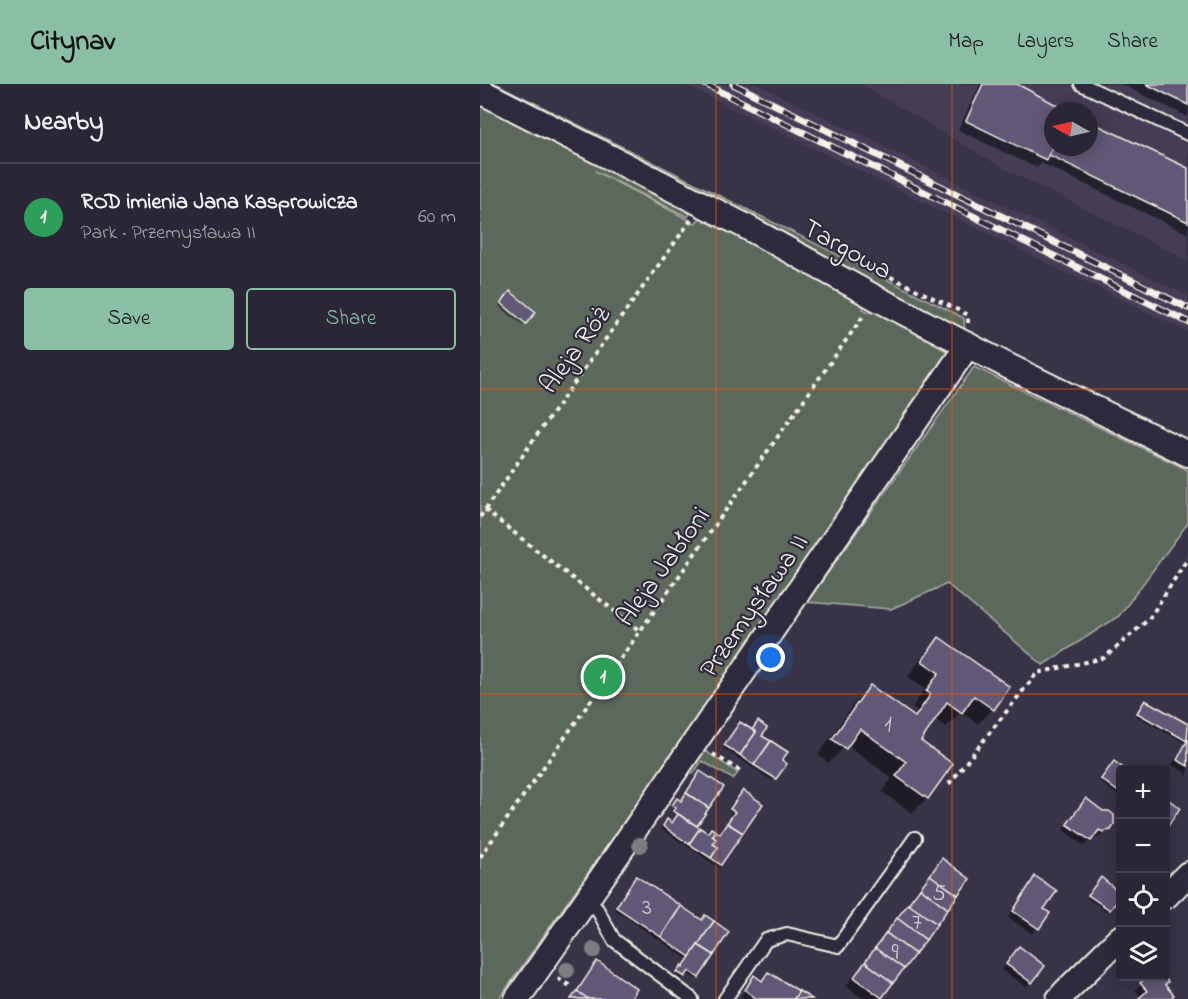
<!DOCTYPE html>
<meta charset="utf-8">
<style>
:root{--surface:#2b2636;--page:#373242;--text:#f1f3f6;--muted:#a6a5ad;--line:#474351;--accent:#8abfa5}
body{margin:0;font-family:"Indie Flower",sans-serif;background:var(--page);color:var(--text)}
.controls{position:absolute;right:18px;bottom:18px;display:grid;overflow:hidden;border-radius:6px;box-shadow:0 3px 15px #0003}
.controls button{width:54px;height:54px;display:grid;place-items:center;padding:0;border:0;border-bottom:2px solid var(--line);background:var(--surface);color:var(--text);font:30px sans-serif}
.compass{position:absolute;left:564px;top:18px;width:54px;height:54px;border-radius:50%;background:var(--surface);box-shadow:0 3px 15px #0003;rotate:278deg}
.you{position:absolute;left:291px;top:574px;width:21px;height:21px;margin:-15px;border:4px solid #fff;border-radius:50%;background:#1a73e8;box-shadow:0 0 0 9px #1a73e833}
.badge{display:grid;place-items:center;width:39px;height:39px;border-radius:50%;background:var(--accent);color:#fff;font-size:20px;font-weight:700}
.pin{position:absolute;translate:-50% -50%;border:3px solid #fff;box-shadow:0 2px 6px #0006}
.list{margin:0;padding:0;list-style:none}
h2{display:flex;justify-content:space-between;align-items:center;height:78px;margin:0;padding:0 24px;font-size:26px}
h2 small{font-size:20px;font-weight:400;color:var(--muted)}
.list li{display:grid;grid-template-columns:39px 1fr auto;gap:18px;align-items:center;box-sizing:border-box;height:108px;padding:0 24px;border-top:2px solid var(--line)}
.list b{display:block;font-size:22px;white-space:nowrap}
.list p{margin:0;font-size:20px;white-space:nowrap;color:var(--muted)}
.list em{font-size:20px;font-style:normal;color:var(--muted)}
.actions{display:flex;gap:12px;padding:18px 24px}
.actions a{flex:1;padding:14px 0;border:2px solid var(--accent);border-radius:6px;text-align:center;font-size:21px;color:var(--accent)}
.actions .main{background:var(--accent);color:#111}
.icon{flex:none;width:33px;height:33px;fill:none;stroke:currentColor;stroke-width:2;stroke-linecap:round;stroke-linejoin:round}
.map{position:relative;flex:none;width:708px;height:915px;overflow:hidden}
header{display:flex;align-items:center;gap:36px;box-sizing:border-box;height:84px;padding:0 30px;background:var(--accent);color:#111}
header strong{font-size:28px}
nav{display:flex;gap:33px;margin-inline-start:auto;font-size:21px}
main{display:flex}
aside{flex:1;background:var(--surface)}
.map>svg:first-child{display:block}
.built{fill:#453e56;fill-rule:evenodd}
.green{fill:#5c675b;stroke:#a8aca2;stroke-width:1.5}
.shadow{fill:#0007}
.building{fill:#605876;stroke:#f4f1e8;stroke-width:1.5}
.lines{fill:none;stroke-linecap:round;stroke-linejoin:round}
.service-casing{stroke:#f4f1e8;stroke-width:16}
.minor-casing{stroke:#f4f1e8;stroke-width:28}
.path{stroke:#f4f1e8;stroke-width:4;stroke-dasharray:4.5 4.5;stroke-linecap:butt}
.service{stroke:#2f2a3d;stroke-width:12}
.minor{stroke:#2f2a3d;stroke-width:24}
.rail-casing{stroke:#f4f1e8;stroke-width:7}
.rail{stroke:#2f2a3d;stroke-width:4.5;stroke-dasharray:14;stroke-linecap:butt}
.tree{fill:#7e7d81}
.grid{fill:none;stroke:#e8590c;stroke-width:1.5;stroke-opacity:0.55}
.labels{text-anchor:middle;stroke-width:4.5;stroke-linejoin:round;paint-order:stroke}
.number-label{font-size:24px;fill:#cfcbcc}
.street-label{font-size:27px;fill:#f4f1e8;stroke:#2f2a3d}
</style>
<header>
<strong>Citynav</strong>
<nav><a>Map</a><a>Layers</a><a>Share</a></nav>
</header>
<main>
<aside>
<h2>Nearby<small></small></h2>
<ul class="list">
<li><span class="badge" style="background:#2e9e5b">1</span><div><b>ROD imienia Jana Kasprowicza</b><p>Park · Przemysława II</p></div><em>60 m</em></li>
</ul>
<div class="actions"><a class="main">Save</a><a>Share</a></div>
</aside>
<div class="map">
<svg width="708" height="915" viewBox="0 0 708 915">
<rect width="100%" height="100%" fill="#393348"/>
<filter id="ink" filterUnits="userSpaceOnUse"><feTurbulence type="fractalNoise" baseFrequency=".0167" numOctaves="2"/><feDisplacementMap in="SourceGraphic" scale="12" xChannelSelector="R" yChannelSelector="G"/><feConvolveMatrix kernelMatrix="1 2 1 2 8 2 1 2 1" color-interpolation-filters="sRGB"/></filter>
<g filter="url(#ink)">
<g class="built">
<path d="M203,0H277L708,212V248Z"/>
<path d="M381,0H708V176L523,84ZM573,27H609V63H573Z"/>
</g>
<g class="green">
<path d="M6,0H17L484,234L485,250Z"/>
<path d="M2,21L209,124L210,129L208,133L115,87L215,139L221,133H225L384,220L383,225L392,229L394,226L475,260V270L459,263L473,271L19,915H0V22Z"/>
<path d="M494,283L708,386V439L639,532L563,581L467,500L411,525L327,518Z"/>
<path d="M221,663L227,668L258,689L253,695L222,677L213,690L205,687Z"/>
</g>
<g class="shadow">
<path d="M500,0H534L585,27H573V63H609V39L708,86V150L561,79L557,84L478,46Z"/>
<path d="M641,0H708V33Z"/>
<path d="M30,209L54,228L43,241L19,222Z"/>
<path d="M460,555L513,625L498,640L481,628L466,643L454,635L439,657L447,714L432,729L402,708L412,694L366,661L349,679L338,671L375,618L390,603L432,633L437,626L432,623L445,605L428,593L444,570Z"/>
<path d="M665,618L708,642V652L705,657L708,655V692L706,691L707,689L692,681L705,659L656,632Z"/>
<path d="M258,642L272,647L280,652L300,676L295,694L293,697L243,664Z"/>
<path d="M632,681L640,686V713L620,698Z"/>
<path d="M242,703L215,742L227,751H240L254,731L249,727L261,710L240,780L238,783L181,745L185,740L192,741L197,733L192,730L195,726L191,724L194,718H200Z"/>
<path d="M601,722L629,745L623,751L617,754L614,751L604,762L583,746Z"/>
<path d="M462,776L488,795L401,913L399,915H384L366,902L454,784Z"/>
<path d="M555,794L562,826L568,830L552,850L528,833L550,799Z"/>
<path d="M621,795L640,811L627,828L607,814Z"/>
<path d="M154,796L222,838L225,833L247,848L216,895L206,889L202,895L196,891L209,876L135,826Z"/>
<path d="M533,870L551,898L546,903L522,886Z"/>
<path d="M288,889L329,915H265L261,912L269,899L275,893L281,898Z"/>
<path d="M669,892L683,901L688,915H660L662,913L655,906Z"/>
</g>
<g class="building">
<path d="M503,0H537L588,27H573V62L566,76L486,37Z"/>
<path d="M666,0H708V21Z"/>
<path d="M609,37L708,84V138L569,71L573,62L609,63Z"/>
<path d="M30,207L56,228L46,240L21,219Z"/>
<path d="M459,553L530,603L514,626L494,612L482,629L467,618L441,657L473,680L448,715L416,692L426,678L380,645L366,665L352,655L390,601L435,633L451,610L446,607L459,589L442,577Z"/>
<path d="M665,616L708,640L707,657L657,629Z"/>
<path d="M278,637L287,644L282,652L291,657L274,681L260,671L276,648L272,646Z"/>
<path d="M260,638L276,648L260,671L244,661Z"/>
<path d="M708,655V682L697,676Z"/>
<path d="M291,657L308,668L302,676L307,680L296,695L274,681Z"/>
<path d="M634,677L646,686H640V709L621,695Z"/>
<path d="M220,687L244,703L229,724L206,709Z"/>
<path d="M263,706L283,720L263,749L247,739L255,728L250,725Z"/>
<path d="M206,709L229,724L217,742L193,727L196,724L192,721L197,714L201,717Z"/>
<path d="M606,714L623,727H629L634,731V741L631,746L625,747L624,749L619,746L611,757L587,740Z"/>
<path d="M686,714L700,724L686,745Z"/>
<path d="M198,730L220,744L209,760L183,742L187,735L192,739Z"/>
<path d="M247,739L263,749L241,781L231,774L238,763L233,760L236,755L232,752L236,747L240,750Z"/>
<path d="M220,744L228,749L231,744L236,747L232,752L236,755L233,760L238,763L231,774L209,760Z"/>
<path d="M462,774L490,795L478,811L450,791Z"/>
<path d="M450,791L478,811L468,825L440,804Z"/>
<path d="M156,792L201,822L181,853L136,823Z"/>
<path d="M555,792L577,807L564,825L570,829L559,845L533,827Z"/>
<path d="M621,793L640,809V814L630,826L608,811Z"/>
<path d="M440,804L468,825L457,840L428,820Z"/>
<path d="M428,820L457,840L446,856L417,834Z"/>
<path d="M201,822L222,836L225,831L234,837L210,873L181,853Z"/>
<path d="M417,834L446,856L435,870L406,849Z"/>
<path d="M234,837L249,848L234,871L218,861Z"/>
<path d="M406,849L435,870L424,885L395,864Z"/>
<path d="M218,861L234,871L219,894L209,887L205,893L197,888L202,881L203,883Z"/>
<path d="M539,862L565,882L552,899L526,880Z"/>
<path d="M395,864L424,885L413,899L385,878Z"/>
<path d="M117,877L157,905L151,915H108L97,907Z"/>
<path d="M385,878L413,899L402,914L374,893Z"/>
<path d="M288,888L319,907L314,915H277L265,906L274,891L282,897Z"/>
<path d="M667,892H683L688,898L685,901L694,911L690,915H658L667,907L660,899Z"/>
<path d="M97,907L108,915H91Z"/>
<path d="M319,907L332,915H314Z"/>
</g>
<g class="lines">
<defs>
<g id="service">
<path d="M601,0L708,50"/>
<path d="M107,815L117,825L134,856L212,915"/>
<path d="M245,915L286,856L307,850L358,862L435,754"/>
</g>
<g id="minor">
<path d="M0,7L263,141L396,214L528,282L708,370"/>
<path d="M686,812L708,790"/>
<path d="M37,915L107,815L488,261"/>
<path d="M579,915L586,907L640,854"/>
</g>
</defs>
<use href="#service" class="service-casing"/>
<use href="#minor" class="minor-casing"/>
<g class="path">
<path d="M378,177L488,231V239"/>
<path d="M5,426L160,547"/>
<path d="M0,433L54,355L211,136"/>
<path d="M233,670L262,688"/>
<path d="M469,700L557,589L624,574L669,535L708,474"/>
<path d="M0,773L384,231"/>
<path d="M78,894L93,904"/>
</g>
<use href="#service" class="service"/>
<use href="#minor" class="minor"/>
<defs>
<g id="rail">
<path d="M225,0L708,238"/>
<path d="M253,0L708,224"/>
</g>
</defs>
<use href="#rail" class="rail-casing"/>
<use href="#rail" class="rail"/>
</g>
<g class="tree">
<circle cx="160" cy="761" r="8"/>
<circle cx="114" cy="866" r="8"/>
<circle cx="87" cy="886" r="8"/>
</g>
</g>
<path class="grid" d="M236,0V915M472,0V915M0,305H708M0,610H708"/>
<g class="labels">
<g class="number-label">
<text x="408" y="647">1</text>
<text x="459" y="816">5</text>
<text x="167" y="830">3</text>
<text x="437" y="845">7</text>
<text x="415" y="875">9</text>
</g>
<g class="street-label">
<text transform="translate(368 164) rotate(29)" y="9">Targowa</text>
<text transform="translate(94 265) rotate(-54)" y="9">Aleja Róż</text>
<text transform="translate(182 482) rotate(-54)" y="9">Aleja Jabłoni</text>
<text transform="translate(273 521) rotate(-55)" y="9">Przemysława II</text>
</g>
</g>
</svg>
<div class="controls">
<button>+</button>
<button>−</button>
<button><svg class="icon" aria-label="locate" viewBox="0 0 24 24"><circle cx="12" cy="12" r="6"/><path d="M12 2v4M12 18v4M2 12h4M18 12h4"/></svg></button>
<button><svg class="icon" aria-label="layers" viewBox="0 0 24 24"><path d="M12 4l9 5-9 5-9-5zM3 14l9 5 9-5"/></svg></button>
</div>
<svg class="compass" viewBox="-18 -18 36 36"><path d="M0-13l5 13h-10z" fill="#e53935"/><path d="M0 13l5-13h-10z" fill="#a6a5ad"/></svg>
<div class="you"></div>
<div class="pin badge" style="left:123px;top:593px;background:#2e9e5b">1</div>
</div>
</main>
